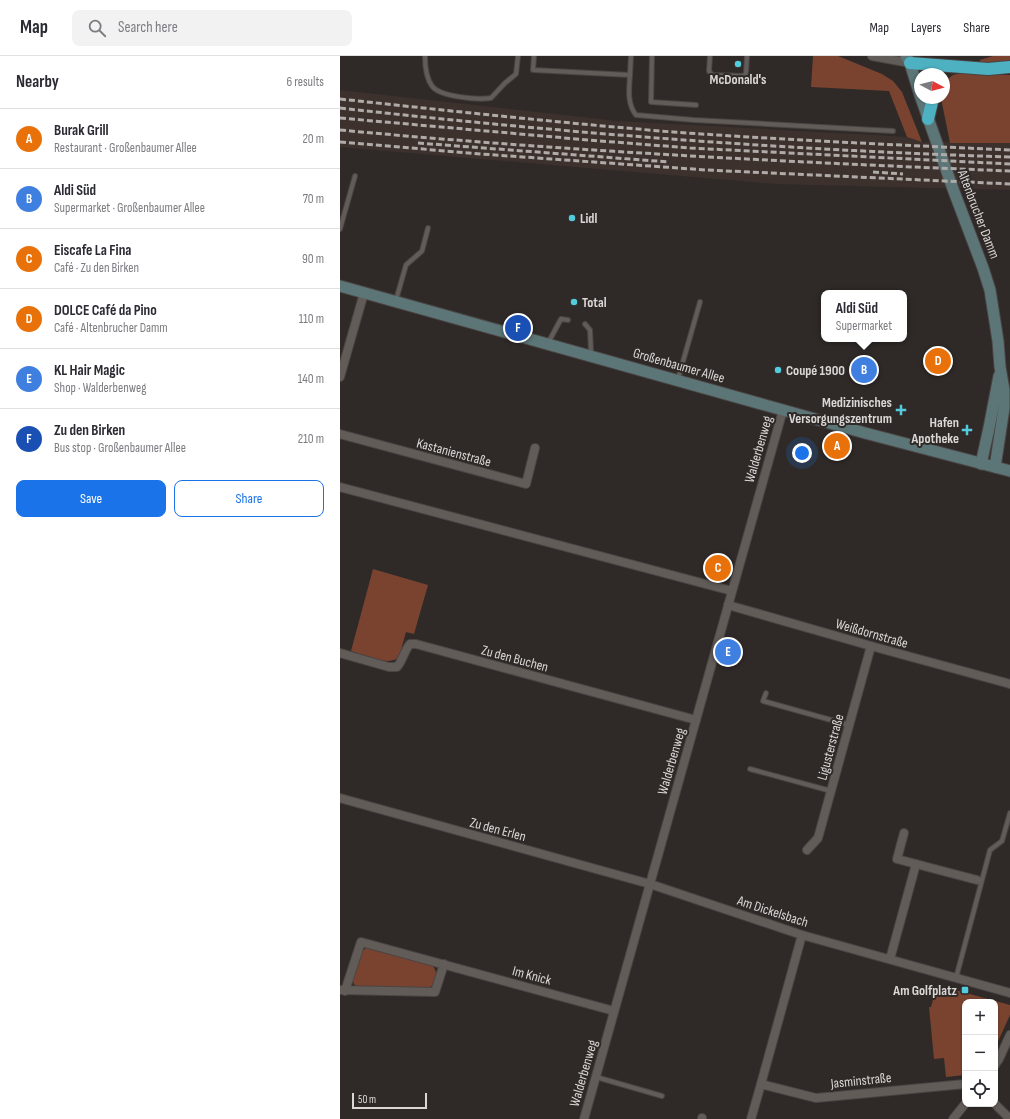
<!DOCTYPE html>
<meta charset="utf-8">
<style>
:root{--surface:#fff;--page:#f2f2f3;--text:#2b2b33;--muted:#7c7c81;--line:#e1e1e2;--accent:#1a73e8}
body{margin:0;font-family:"Sofia Sans Condensed",sans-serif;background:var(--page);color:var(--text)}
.controls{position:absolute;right:12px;bottom:12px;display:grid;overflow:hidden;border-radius:8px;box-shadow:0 1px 3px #0004}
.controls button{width:36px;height:36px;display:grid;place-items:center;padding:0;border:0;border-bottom:1px solid var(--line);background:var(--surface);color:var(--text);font:20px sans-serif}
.compass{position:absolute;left:574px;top:12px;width:36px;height:36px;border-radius:50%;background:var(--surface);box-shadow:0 1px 3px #0004;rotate:97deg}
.scale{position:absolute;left:12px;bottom:10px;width:75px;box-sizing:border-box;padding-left:4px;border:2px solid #dad7d5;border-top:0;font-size:11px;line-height:14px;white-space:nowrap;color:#dad7d5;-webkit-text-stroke:3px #2f2a28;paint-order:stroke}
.you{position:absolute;left:462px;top:397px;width:14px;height:14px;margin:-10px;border:3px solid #fff;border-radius:50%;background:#1a73e8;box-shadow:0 0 0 6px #1a73e833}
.badge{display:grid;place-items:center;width:26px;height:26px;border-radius:50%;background:var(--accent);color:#fff;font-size:13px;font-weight:700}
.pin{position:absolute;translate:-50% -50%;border:2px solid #fff;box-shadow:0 1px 4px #0006}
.popup{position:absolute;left:481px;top:234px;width:86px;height:52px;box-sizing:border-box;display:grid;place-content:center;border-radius:8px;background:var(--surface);filter:drop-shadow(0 1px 3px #0005);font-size:13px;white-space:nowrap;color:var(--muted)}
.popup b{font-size:15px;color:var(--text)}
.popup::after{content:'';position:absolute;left:50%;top:100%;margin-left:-8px;border:8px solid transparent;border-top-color:var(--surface)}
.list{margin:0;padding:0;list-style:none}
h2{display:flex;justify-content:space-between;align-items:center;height:52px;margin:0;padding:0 16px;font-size:17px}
h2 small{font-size:13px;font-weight:400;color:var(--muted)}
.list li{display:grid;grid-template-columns:26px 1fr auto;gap:12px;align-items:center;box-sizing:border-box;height:60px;padding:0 16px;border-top:1px solid var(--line)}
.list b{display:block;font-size:15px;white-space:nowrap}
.list p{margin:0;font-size:13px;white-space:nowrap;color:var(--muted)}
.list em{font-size:13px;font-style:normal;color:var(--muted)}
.actions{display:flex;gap:8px;padding:12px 16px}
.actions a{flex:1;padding:9px 0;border:1px solid var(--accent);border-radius:8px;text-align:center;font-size:14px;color:var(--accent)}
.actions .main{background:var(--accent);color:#fff}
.icon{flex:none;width:22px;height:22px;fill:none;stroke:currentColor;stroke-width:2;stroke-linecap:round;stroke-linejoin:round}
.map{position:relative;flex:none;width:670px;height:1063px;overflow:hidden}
header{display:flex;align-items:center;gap:24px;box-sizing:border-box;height:56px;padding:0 20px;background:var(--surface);border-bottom:1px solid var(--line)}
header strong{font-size:19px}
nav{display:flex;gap:22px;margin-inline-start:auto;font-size:14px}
.search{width:280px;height:36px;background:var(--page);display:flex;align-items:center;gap:10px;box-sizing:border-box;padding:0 14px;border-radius:8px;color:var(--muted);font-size:15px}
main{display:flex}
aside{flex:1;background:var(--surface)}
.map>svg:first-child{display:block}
.built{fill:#3d312d}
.green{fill:#794330}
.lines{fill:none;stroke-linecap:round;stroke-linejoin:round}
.lane-casing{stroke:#4a4544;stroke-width:6}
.street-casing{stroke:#4a4544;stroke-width:10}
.secondary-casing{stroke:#4a4544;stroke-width:13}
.highway-casing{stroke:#4a4544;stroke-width:14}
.lane{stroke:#625c59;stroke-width:4}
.street{stroke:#625c59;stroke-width:8}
.secondary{stroke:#5c7678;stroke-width:11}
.highway{stroke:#4eb1c1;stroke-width:12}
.rail{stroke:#afaba9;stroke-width:3;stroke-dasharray:6 3;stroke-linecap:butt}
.poi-dot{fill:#54cadd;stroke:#2f2a28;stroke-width:1.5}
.labels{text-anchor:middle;stroke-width:4;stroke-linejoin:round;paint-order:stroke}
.poi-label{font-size:14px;font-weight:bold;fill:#dad7d5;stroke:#2f2a28;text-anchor:start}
.street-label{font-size:14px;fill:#dad7d5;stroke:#2f2a28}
</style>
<header>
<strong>Map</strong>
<div class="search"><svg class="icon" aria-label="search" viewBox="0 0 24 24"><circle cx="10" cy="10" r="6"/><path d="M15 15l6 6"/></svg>Search here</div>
<nav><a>Map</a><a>Layers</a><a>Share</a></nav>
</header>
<main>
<aside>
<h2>Nearby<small>6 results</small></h2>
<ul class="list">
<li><span class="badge" style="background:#e8710a">A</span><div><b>Burak Grill</b><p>Restaurant · Großenbaumer Allee</p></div><em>20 m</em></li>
<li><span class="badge" style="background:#3f7fe0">B</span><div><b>Aldi Süd</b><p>Supermarket · Großenbaumer Allee</p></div><em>70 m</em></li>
<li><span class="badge" style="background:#e8710a">C</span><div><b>Eiscafe La Fina</b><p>Café · Zu den Birken</p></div><em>90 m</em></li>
<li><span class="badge" style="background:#e8710a">D</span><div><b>DOLCE Café da Pino</b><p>Café · Altenbrucher Damm</p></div><em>110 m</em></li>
<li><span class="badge" style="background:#3f7fe0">E</span><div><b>KL Hair Magic</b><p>Shop · Walderbenweg</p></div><em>140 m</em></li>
<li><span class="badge" style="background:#1a4fb4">F</span><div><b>Zu den Birken</b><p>Bus stop · Großenbaumer Allee</p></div><em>210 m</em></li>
</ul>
<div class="actions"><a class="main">Save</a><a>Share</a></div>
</aside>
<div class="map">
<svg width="670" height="1063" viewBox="0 0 670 1063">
<rect width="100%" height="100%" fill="#2f2a28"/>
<path class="built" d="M0,34L277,65L567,81L582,86L670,87V134L437,128L0,91Z"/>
<g class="green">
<path d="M473,0H498L542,18L553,25L562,36L582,86L567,81L549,35L471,31Z"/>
<path d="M653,0H670V6L640,7V4Z"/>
<path d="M622,17L648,19H670V87H610L601,42H604V26L613,19Z"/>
<path d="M33,513L88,529L74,578L66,576L59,601C48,611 24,599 11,595Z"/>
<path d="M26,892H29L91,908C99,916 98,928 87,933L17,931L14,928L12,923L21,896Z"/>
<path d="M597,929L670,949V959L655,992V946H625V1019L606,1021L604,1002L594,1003L589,951H591Z"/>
</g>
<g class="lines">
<defs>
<g id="lane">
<path d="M85,0C85,9 86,22 92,30C100,41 138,44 151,42L165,27L176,18L178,0"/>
<path d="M194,0L193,14L290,19L291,0"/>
<path d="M312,0L311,46L356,49"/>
<path d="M370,0L369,15L372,19L404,20L406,17L407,0"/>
<path d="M290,19C289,33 287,48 296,59L354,64L553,75"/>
<path d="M0,173L15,120"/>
<path d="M56,244L66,209L82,195L88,172"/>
<path d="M245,268L250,274L251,295L250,300"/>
<path d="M208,287L221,263L228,264"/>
<path d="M338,323L360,246"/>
<path d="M426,637L423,645L509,669"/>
<path d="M410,713L491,735"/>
<path d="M616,922L650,794L662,785L670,757"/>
<path d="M256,1021L322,1040"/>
</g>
<g id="street">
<path d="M532,0L570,7"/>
<path d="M0,321L24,237"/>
<path d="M0,378L186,428L195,392"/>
<path d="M0,431L392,535"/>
<path d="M388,549L531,590L670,628"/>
<path d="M0,597L49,611H57C63,604 64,595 70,588H76L356,664"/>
<path d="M0,742L310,828L462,879L670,937"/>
<path d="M564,777L557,803L637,824"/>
<path d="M467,794L478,782L531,590"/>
<path d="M462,879L421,1028L476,1042L625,1028"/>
<path d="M550,903L576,808"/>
<path d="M1,934L95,936L104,908"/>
<path d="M5,935L21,886L274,955"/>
<path d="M655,1009L659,1003L670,979"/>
<path d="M655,1048L670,1063"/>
<path d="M244,1063L443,354"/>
<path d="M362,1063V1062"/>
<path d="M411,1063L421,1028"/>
<path d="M613,1063L625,1048"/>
</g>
<g id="secondary">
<path d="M566,0L570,7L580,39"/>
<path d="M581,42L613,133L643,212L650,234L658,285L660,311L664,334V352L655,411"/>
<path d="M0,230L525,377L670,415"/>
<path d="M641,408L649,372L659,320"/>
</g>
<g id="highway">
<path d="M570,7L648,13L670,11"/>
<path d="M588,63L593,42"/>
</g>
</defs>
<use href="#lane" class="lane-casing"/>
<use href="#street" class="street-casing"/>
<use href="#secondary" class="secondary-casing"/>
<use href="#highway" class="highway-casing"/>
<use href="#lane" class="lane"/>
<use href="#street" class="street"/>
<use href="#secondary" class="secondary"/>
<use href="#highway" class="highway"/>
<g class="rail">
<path d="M0,43C111,55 222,67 333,76C445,84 558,89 670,94"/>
<path d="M0,52C222,77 446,94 670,101"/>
<path d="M0,62L248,84L350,92L670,108"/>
<path d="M0,74C223,95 446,106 670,115"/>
<path d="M0,86L141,98L366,114L670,128"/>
<path d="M78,87L329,106"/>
<path d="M533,116L563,118"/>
</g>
</g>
<g class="poi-dot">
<circle cx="398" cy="8" r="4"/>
<circle cx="232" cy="162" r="4"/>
<circle cx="234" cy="246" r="4"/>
<circle cx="438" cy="314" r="4"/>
<path d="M559 348h4v4h4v4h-4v4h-4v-4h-4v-4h4z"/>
<path d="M625 368h4v4h4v4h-4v4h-4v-4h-4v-4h4z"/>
<rect x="621" y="930" width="8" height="8" rx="2"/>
</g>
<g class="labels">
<g class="poi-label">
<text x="398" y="28" text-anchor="middle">McDonald's</text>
<text x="240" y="167">Lidl</text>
<text x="242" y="251">Total</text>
<text x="446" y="319">Coupé 1900</text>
<text x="552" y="351" text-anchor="end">Medizinisches<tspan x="552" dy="16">Versorgungszentrum</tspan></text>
<text x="619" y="371" text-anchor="end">Hafen<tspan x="619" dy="16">Apotheke</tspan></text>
<text x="617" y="939" text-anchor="end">Am Golfplatz</text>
</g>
<g class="street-label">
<text transform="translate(639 158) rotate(69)" y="5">Altenbrucher Damm</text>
<text transform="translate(339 309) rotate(16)" y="5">Großenbaumer Allee</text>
<text transform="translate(418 393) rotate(-74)" y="5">Walderbenweg</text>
<text transform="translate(114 396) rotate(15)" y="5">Kastanienstraße</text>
<text transform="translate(532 577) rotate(16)" y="5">Weißdornstraße</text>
<text transform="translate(175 602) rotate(15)" y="5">Zu den Buchen</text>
<text transform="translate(490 691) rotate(-75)" y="5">Ligusterstraße</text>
<text transform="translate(331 705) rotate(-74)" y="5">Walderbenweg</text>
<text transform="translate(158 773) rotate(15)" y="5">Zu den Erlen</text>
<text transform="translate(433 855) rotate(18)" y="5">Am Dickelsbach</text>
<text transform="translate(192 919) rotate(15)" y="5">Im Knick</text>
<text transform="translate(243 1017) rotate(-74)" y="5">Walderbenweg</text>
<text transform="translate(521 1024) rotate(-6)" y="5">Jasminstraße</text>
</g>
</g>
</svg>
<div class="controls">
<button>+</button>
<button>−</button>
<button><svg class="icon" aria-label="locate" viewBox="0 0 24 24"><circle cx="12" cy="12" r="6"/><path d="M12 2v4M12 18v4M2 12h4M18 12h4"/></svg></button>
</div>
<svg class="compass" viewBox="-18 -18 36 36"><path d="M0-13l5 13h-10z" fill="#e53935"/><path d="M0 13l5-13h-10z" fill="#7c7c81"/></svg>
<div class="scale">50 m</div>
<div class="you"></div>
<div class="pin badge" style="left:497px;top:390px;background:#e8710a">A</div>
<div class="pin badge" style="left:524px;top:314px;background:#3f7fe0">B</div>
<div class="popup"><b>Aldi Süd</b>Supermarket</div>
<div class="pin badge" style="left:378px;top:512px;background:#e8710a">C</div>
<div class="pin badge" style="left:598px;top:305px;background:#e8710a">D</div>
<div class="pin badge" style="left:388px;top:596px;background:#3f7fe0">E</div>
<div class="pin badge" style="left:178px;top:272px;background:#1a4fb4">F</div>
</div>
</main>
